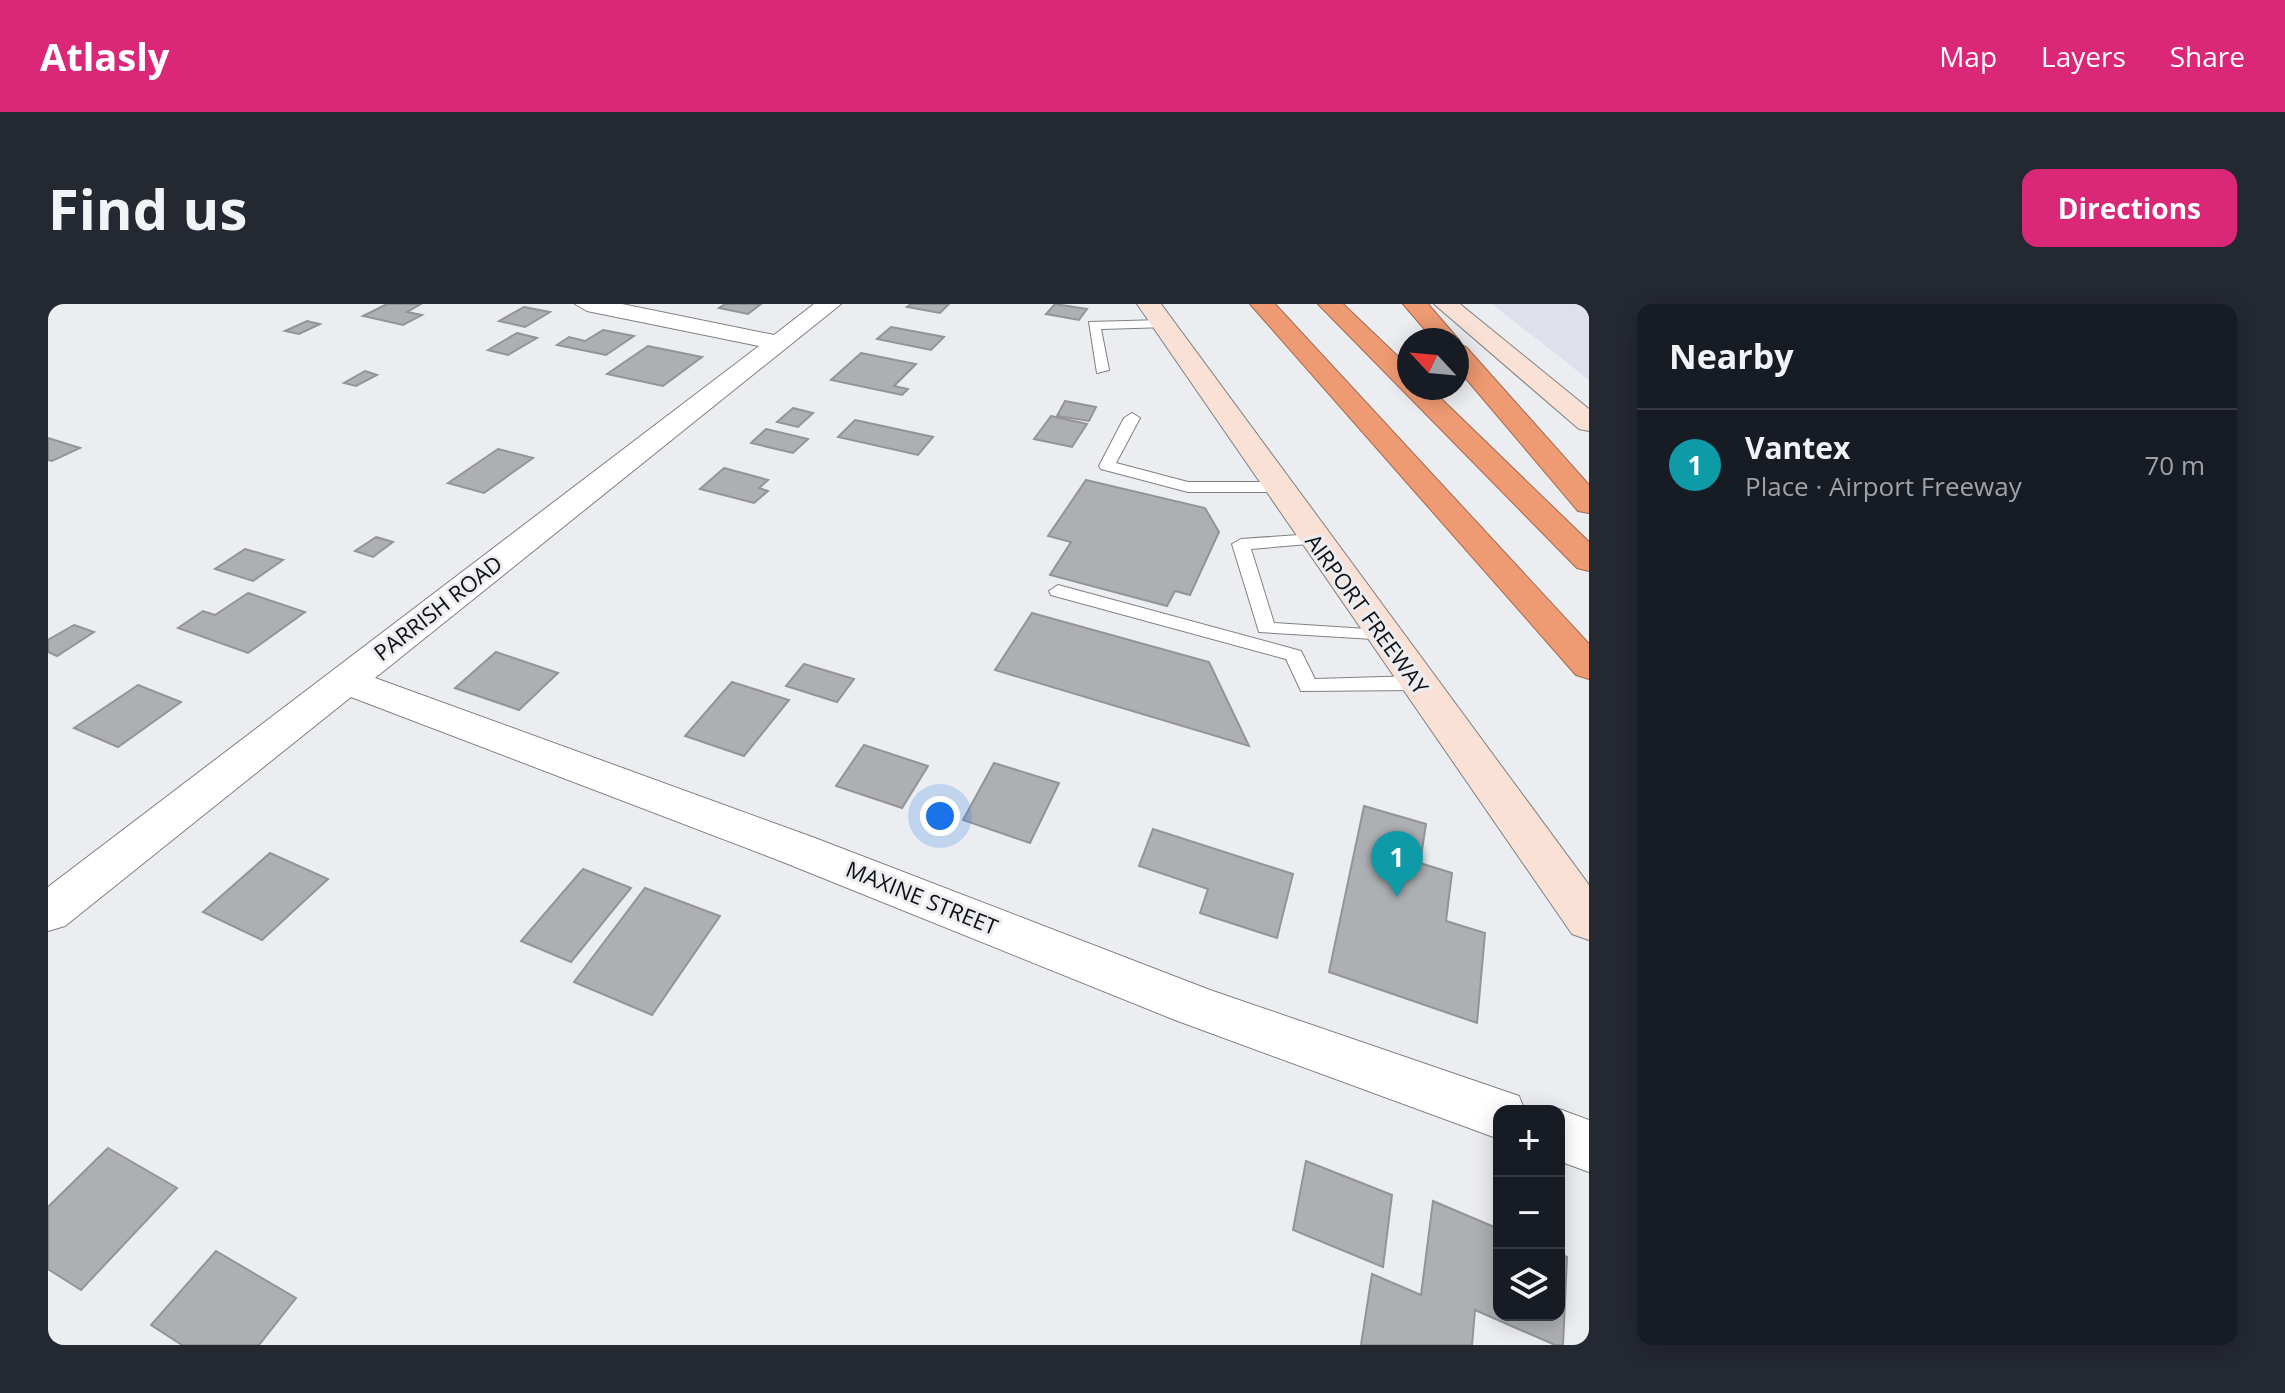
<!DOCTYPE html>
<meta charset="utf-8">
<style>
:root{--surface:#171b24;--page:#242831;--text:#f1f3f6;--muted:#9ea1a6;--line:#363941;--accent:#db2777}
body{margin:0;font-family:"Open Sans",sans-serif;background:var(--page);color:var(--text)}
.controls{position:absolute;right:24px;bottom:24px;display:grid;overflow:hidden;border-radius:16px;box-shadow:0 4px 20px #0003}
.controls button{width:72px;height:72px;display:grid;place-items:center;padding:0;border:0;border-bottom:2px solid var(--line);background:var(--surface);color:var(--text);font:40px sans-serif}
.compass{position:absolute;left:1349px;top:24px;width:72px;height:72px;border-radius:50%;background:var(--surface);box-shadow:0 4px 20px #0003;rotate:296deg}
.you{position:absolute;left:892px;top:512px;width:28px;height:28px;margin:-20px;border:6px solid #fff;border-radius:50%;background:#1a73e8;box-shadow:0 0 0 12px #1a73e833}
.badge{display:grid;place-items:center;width:52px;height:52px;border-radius:50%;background:var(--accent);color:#fff;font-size:26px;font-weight:700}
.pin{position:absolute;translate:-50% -66px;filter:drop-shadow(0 2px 4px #0008)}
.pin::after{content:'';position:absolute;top:42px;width:28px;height:24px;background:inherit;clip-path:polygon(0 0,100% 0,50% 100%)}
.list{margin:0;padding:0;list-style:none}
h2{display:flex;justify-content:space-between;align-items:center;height:104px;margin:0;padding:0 32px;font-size:34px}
h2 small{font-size:26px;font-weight:400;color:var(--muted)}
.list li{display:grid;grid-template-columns:52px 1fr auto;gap:24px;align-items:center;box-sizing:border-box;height:112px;padding:0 32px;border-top:2px solid var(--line)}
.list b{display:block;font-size:30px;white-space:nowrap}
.list p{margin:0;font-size:26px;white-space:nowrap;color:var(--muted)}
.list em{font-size:26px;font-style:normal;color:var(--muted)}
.icon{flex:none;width:44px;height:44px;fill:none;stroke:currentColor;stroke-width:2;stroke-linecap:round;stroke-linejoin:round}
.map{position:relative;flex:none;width:1541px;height:1041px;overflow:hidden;border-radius:16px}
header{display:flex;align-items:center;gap:48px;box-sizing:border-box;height:112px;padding:0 40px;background:var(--accent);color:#fff}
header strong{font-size:38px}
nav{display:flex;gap:44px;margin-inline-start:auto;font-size:28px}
.intro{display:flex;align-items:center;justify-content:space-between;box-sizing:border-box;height:192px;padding:0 48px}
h1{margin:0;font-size:56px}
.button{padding:20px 36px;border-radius:16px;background:var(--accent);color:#fff;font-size:28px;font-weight:700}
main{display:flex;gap:48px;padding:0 48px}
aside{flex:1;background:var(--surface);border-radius:16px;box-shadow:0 4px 20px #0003}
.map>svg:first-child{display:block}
.built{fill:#dee0ec}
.building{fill:#aeafb3;stroke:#939498;stroke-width:2}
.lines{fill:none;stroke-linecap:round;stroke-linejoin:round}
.lane-casing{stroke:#7f8084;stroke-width:2}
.street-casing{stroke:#7f8084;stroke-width:2}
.secondary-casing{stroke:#7f8084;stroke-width:2}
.highway-casing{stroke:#a06a50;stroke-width:2}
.lane{fill:#fff;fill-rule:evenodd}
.street{fill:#fff;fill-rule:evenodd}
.secondary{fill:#fae1d5;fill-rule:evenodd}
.highway{fill:#ee9a72;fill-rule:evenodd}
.labels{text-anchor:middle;stroke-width:6;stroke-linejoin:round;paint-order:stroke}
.street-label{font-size:22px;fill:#0f1011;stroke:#ecedf1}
</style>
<header>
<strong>Atlasly</strong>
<nav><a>Map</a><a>Layers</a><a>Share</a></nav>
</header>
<div class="intro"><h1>Find us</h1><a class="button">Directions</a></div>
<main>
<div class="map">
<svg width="1541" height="1041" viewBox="0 0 1541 1041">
<rect width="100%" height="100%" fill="#ecedf1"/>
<path class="built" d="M1444,0H1541V76Z"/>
<g class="building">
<path d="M339,0H373L359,8L374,11L355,21L315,12Z"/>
<path d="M677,0H713L700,10L671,4Z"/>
<path d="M863,0H901L892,9L859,3Z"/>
<path d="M1007,0L1039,5L1031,16L998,10Z"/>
<path d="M476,3L502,8L477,23L451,17Z"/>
<path d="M259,17L272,20L251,30L237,27Z"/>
<path d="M843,23L896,33L883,46L829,35Z"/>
<path d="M555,26L586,32L558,51L509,41L521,33L537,37Z"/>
<path d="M469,29L489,34L460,51L440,46Z"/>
<path d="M600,42L654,53L615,82L559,70Z"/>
<path d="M813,49L868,60L846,82L860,85L854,91L783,76Z"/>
<path d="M317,67L329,71L308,82L296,79Z"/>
<path d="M1017,97L1048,103L1041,117L1009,112Z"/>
<path d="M745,104L765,109L750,123L729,118Z"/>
<path d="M1003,112L1039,120L1024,143L986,135Z"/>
<path d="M807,116L885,133L870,151L790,133Z"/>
<path d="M718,125L760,135L745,149L703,139Z"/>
<path d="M0,134L32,144L4,157L0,156Z"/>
<path d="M450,145L485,154L436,189L400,179Z"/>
<path d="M676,164L720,176L711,184L720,187L706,199L652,185Z"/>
<path d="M1038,176L1157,204L1171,228L1142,291L1127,287L1119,302L1002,271L1023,238L1000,232Z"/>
<path d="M328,233L345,238L325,253L307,247Z"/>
<path d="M197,245L235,256L205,277L167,265Z"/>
<path d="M200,289L257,308L200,349L130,324L155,307L167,311Z"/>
<path d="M984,309L1161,358L1201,442L947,366Z"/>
<path d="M26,321L46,328L9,352L0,348V336Z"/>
<path d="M448,348L510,369L471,406L407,384Z"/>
<path d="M756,360L806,375L789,398L738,382Z"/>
<path d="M684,378L741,396L696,452L637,432Z"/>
<path d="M90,381L133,398L70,443L26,424Z"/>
<path d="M816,441L880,462L854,504L788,482Z"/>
<path d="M946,459L1011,479L982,539L915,516Z"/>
<path d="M1316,502L1378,520L1372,559L1404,569L1398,617L1437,629L1429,719L1281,668Z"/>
<path d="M1105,525L1245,570L1229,634L1152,609L1160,585L1091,562Z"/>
<path d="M222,549L280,575L214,636L155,608Z"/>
<path d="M535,565L583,584L523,658L473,637Z"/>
<path d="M597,584L672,612L604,711L526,678Z"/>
<path d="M60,844L129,884L33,986L0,965V903Z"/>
<path d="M1258,857L1344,891L1335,963L1245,926Z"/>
<path d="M1385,897L1451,925V1011H1511V950L1519,953L1515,1041H1507L1427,1006L1424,1041H1313L1324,970L1373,991Z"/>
<path d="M168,947L248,994L211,1041H134L103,1021Z"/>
</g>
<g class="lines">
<defs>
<g id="lane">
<path d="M1115,16L1122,20L1120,23L1053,25L1061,66L1049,69L1041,18Z"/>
<path d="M1084,109L1092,114L1068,159L1140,178H1229L1237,183L1229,188H1140L1053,165L1051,162L1076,114Z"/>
<path d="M1266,230L1272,231V239L1203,245L1226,319L1335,326L1342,328L1345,332L1342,336L1211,328L1184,240L1193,235Z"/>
<path d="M1010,281L1253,347L1267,375L1369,372L1379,379L1369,386L1253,387L1238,355L1003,291L1001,287Z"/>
</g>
<g id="street">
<path d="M527,0H574L726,31L766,0H793L327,374L767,534L1162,686L1471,792L1477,807H1451V835L1127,716L735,558L303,393L17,622L0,627V583L711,42L539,7Z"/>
<path d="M1511,805L1541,816V868L1511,857V807H1506Z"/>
</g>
<g id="secondary">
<path d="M1089,0H1113L1541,581V636L1524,630Z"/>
<path d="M1386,0H1412L1541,105V127L1531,125Z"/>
</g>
<g id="highway">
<path d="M1202,0H1227L1541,340V375L1528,371Z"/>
<path d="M1270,0H1295L1361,63V84H1382L1541,238V267L1529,264Z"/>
<path d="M1355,0H1380L1411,36L1409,40V36H1386Z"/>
<path d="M1409,40L1418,43L1541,181V209L1530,207L1409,64Z"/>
</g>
</defs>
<use href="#lane" class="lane-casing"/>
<use href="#street" class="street-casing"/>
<use href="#secondary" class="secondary-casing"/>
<use href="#highway" class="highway-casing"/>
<use href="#lane" class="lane"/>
<use href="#street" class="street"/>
<use href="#secondary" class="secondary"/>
<use href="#highway" class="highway"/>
</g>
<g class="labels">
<g class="street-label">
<text transform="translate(390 304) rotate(-38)" y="8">PARRISH ROAD</text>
<text transform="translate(1319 310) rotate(54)" y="8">AIRPORT FREEWAY</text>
<text transform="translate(874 594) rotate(22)" y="8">MAXINE STREET</text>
</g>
</g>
</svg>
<div class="controls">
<button>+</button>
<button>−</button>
<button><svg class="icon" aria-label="layers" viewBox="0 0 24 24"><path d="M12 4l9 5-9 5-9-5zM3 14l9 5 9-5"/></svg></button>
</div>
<svg class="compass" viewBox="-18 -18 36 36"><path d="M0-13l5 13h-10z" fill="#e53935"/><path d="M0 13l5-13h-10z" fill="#9ea1a6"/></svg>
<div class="you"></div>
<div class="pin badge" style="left:1349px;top:593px;background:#0f9aa8">1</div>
</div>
<aside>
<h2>Nearby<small></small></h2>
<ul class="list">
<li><span class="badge" style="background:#0f9aa8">1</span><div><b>Vantex</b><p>Place · Airport Freeway</p></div><em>70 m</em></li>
</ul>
</aside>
</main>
